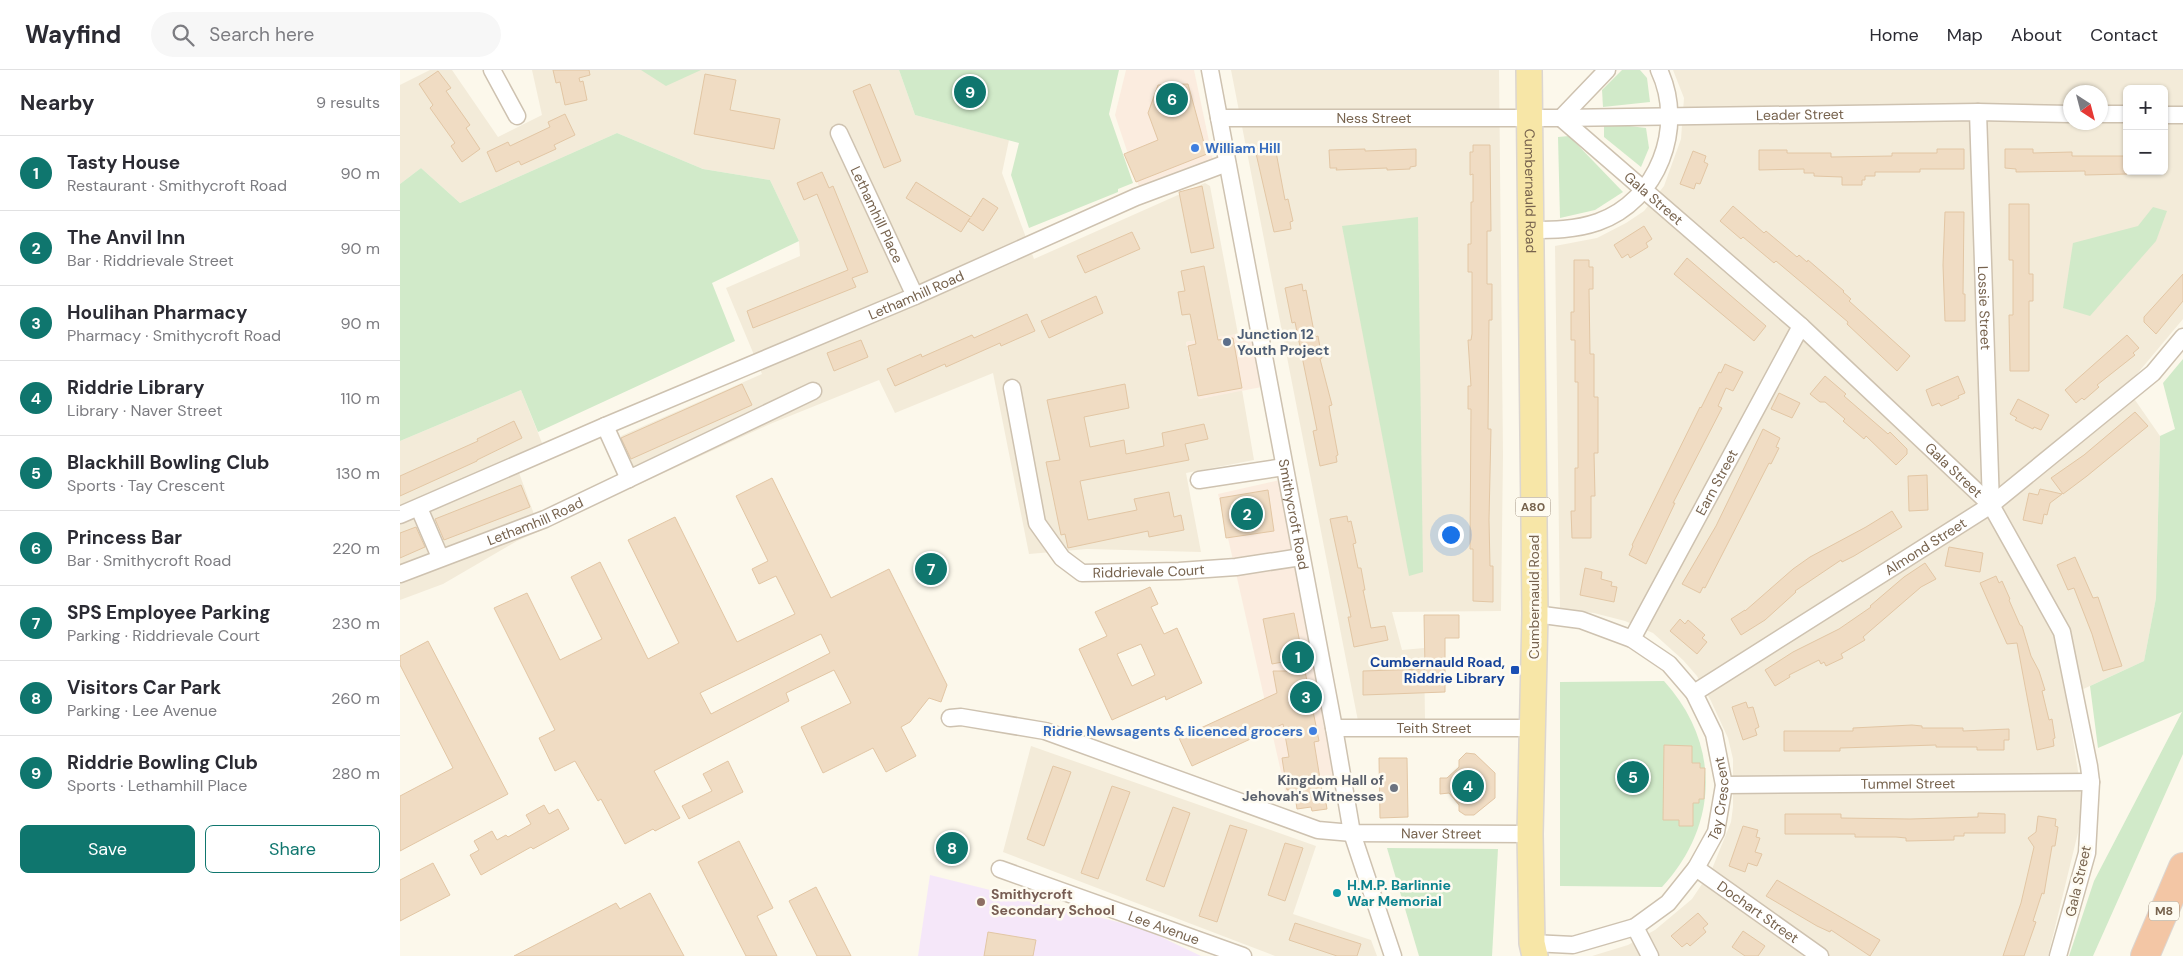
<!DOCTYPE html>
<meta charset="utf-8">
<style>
:root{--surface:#fff;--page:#f7f7f7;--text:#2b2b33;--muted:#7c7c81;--line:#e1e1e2;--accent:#0f766e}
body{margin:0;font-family:"DM Sans",sans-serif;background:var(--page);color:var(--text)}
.controls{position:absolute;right:15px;top:15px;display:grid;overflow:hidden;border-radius:8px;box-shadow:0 1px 4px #0004}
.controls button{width:45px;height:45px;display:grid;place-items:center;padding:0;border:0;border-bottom:1px solid var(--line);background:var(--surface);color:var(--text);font:25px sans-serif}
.compass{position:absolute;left:1663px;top:15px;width:45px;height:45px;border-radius:50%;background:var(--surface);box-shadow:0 1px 4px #0004;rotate:144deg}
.you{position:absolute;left:1050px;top:464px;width:18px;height:18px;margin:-12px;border:4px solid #fff;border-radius:50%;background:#1a73e8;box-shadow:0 0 0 8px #1a73e833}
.badge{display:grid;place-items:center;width:32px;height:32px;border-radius:50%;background:var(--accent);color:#fff;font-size:16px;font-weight:700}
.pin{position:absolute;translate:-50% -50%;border:2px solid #fff;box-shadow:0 1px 5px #0006}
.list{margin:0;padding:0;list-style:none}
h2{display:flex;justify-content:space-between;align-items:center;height:65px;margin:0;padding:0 20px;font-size:21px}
h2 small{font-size:16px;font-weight:400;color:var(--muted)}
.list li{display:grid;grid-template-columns:32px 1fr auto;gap:15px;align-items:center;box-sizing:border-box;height:75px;padding:0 20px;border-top:1px solid var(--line)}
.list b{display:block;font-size:19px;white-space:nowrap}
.list p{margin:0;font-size:16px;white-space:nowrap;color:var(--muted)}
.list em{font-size:16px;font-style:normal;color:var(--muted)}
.actions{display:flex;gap:10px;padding:15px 20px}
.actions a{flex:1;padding:11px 0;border:1px solid var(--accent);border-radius:8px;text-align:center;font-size:18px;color:var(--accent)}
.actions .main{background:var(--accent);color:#fff}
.icon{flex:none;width:28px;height:28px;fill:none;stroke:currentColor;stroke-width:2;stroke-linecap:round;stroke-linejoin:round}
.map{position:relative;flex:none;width:1783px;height:886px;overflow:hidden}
header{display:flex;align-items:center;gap:30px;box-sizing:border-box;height:70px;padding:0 25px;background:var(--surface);border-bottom:1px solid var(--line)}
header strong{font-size:24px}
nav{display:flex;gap:28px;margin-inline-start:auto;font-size:18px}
.search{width:350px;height:45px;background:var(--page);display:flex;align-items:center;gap:12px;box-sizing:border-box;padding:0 18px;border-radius:28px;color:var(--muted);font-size:19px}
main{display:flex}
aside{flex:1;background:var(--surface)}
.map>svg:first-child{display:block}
.residential{fill:#f3ebd9;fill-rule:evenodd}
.commercial{fill:#fbecdf}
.education{fill:#f5e7f9}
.green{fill:#d1eac9}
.building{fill:#f0dcc3;stroke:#e2c6a4;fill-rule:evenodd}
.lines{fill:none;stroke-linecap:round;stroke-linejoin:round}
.street-casing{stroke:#cec2b0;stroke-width:19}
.primary-casing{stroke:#dcd6d1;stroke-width:28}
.highway-casing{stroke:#dcd6d1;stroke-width:30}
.street{stroke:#fff;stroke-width:16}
.primary{stroke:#f7e6a7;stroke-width:25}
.highway{stroke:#f3c6a5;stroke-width:28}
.shop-dot{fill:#3f7fe0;stroke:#fefbf1;stroke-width:2}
.service-dot{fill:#5c6f8a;stroke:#fefbf1;stroke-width:2}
.transit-dot{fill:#1a4fb4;stroke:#fefbf1;stroke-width:2}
.worship-dot{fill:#6b7280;stroke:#fefbf1;stroke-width:2}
.culture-dot{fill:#0f9aa8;stroke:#fefbf1;stroke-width:2}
.education-dot{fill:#8d6e63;stroke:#fefbf1;stroke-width:2}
.labels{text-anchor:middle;stroke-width:5;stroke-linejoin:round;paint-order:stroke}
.shield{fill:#fefbf1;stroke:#a0917f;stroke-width:1}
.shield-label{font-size:12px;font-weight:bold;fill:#77634e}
.street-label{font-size:14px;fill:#77634e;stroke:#fefbf1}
.shop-label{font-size:14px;font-weight:bold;fill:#366cbe;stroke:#fefbf1;text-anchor:start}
.service-label{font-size:14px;font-weight:bold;fill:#4e5e75;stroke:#fefbf1;text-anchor:start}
.transit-label{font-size:14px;font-weight:bold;fill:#164399;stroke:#fefbf1;text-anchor:end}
.worship-label{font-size:14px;font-weight:bold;fill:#5b616d;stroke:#fefbf1;text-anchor:end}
.culture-label{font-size:14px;font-weight:bold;fill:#0d838f;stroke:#fefbf1;text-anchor:start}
.education-label{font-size:14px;font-weight:bold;fill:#785e54;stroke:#fefbf1;text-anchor:start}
</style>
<header>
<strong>Wayfind</strong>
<div class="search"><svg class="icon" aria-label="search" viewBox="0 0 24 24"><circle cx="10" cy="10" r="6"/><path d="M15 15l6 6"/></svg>Search here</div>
<nav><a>Home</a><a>Map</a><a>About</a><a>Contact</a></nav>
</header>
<main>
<aside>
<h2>Nearby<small>9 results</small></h2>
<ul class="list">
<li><span class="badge">1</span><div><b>Tasty House</b><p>Restaurant · Smithycroft Road</p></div><em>90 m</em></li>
<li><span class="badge">2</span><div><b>The Anvil Inn</b><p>Bar · Riddrievale Street</p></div><em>90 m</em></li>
<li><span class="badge">3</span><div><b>Houlihan Pharmacy</b><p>Pharmacy · Smithycroft Road</p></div><em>90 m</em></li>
<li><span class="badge">4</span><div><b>Riddrie Library</b><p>Library · Naver Street</p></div><em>110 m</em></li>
<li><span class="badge">5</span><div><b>Blackhill Bowling Club</b><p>Sports · Tay Crescent</p></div><em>130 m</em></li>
<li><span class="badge">6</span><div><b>Princess Bar</b><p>Bar · Smithycroft Road</p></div><em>220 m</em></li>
<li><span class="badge">7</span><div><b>SPS Employee Parking</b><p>Parking · Riddrievale Court</p></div><em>230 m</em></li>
<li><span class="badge">8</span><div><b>Visitors Car Park</b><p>Parking · Lee Avenue</p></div><em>260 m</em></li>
<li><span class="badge">9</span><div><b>Riddrie Bowling Club</b><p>Sports · Lethamhill Place</p></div><em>280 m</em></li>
</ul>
<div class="actions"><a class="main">Save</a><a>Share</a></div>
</aside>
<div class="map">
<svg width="1783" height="886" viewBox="0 0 1783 886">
<rect width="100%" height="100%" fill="#fcf8eb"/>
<g class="residential">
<path d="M30,0H52L98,67L142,45L132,0H499L515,45L609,70L602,103L634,189L805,113L810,116L838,264L786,272L799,329L842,320L854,390L786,403L801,482L687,479L629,484L593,303L495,343L479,310L370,354L240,414L221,366L362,304L326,218L400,186L399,171L370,110L303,99L217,63L60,133L21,98L0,114V15Z"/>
<path d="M831,0H1099L1103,385L1101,541L992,542L1002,580L1024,578L1025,650L958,651Z"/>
<path d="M1273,0H1783V249L1726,317L1760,366L1756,528L1744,591L1666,627L1684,738L1648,886H1192L1228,875L1255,860L1292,829L1312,799L1331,752L1333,737V689L1328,668L1311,631L1297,606L1283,590L1253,563L1225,551L1194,543L1160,539L1155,176L1197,168L1226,153L1244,141L1264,116L1281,69L1284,28ZM1727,19H1764V101H1727ZM1670,22H1700V52H1670Z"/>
<path d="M121,320L142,373L113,386L140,461L117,471L43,514L0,530V371Z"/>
<path d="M631,676L916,776L893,844L971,870L977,886H875L603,782Z"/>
</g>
<g class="commercial">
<path d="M726,0H794L813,90L740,120L715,45Z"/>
<path d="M856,261L867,316L799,329L786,272Z"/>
<path d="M889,408L947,710L886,724L818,424Z"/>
</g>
<path class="education" d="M530,805L742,858L801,886H518Z"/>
<g class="green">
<path d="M241,0H301L266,16Z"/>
<path d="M499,0H719L709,44L733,113L718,119V122L629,158L611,105L619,73L515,45Z"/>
<path d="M1222,0H1240L1247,8L1250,32L1203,37L1202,20Z"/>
<path d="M1204,53L1246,58L1249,78L1241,97L1204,67Z"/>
<path d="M217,63L303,99L370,110L399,171L312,213L335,271L138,362L121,320L0,371V114L21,98L60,133Z"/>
<path d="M1169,66L1223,122L1195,140L1160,148L1158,67Z"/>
<path d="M1753,137L1767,141L1756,171L1690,246L1663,238L1673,173L1738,156Z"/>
<path d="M1018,147L1023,502L1009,506L942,156Z"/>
<path d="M1783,289V684L1693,886H1669L1694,811L1782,642L1698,678L1690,616L1744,591L1756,528L1760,366L1775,359L1763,313Z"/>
<path d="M1264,611C1321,674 1319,755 1262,817L1160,816V612Z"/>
<path d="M987,778L1098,779L1092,886H1019Z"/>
</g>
<g class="building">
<path d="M153,0H189L190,5L179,8L180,12L183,11L187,30L165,35L160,12L156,13Z"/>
<path d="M38,1L51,18L46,21L70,55L66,58L80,79L62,92L51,76L55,73L30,38L33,35L19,14Z"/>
<path d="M305,4L336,10L330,40L380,49L374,79L294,64Z"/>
<path d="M470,14L501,91L484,98L453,21Z"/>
<path d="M788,14L807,84L736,112L724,84L758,70L748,43L758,15Z"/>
<path d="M165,44L175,65L154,75L156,79L121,95L119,91L96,102L87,82L108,72L110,76L150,57L148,52Z"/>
<path d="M1073,75H1090L1091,161H1087V214H1092V250H1089L1088,359H1091L1089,450L1090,496H1093V532L1073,531V479H1070L1071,339H1068V316H1071L1068,270H1071L1072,264V202H1068V174H1071V132H1073V104L1070,105V82H1073Z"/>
<path d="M872,76L873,82H876L885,130L888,129L893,151L890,152L891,159L874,162L855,79Z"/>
<path d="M965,79V81L1016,79V96L1010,97V99L987,100V98L936,100L937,98H930L929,80Z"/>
<path d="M1537,79H1564V99H1520V102H1475V106H1465V110H1462V115H1442V107L1414,106V103H1404V99L1359,100V80H1387V83H1431V87L1492,86V83H1537Z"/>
<path d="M1605,79H1633V83L1672,82V86H1727V104L1685,105V101L1616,102V99L1605,98Z"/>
<path d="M1293,81L1306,86L1304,92L1308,94L1300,114L1296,113L1294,119L1280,114Z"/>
<path d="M422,102L429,118L433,116L468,202L452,208L456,217L353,258L347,241L448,200L417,124L404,130L397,113Z"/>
<path d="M516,112L571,147L583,128L598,138L583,161L568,151L570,148L561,162L506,128Z"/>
<path d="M802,116L814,178L791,183L779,122Z"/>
<path d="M1609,134H1629V204H1633V231H1629V301H1610L1609,245H1613V190H1609Z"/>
<path d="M1333,136L1364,163L1366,161L1397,187L1399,185L1407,192L1408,190L1444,221L1443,222L1451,229L1449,231L1510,286L1497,301L1447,254L1448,252L1407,217L1376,191L1374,193L1343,167L1341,169L1320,151Z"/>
<path d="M1545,142H1564L1563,224H1565V251H1545L1543,195Z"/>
<path d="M1244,156L1252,169L1246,173L1248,177L1230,188L1228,184L1222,188L1214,175Z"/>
<path d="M732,162L740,179L685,203L677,186Z"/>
<path d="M1287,188L1366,256L1354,271L1274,204Z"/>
<path d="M1174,190H1189V197H1193V219H1189L1190,284H1194V327H1198V383H1194L1195,426H1191V468H1172L1171,441H1175V398H1178V312H1175V270H1171V242H1174Z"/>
<path d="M804,196L818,270L833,268L842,318L798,326L788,276L796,274L790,244L782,245L778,222L785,221L781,201Z"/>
<path d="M1783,204V231L1756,264L1744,252V247Z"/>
<path d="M902,214L903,221L906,220L915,267L918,266L922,288L920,289L932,335L929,336L930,343L938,385L936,386L937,392L920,396L913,361L917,360L895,252L892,253L885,218Z"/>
<path d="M696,226L703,243L649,268L641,251Z"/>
<path d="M627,244L635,261L601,276L600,273L546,297L545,294L495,316L487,299L521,284L522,287L572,265L574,268Z"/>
<path d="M1727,265L1739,278L1733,283L1735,285L1697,315L1699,317L1684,330L1682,328L1676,333L1665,320Z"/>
<path d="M461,270L468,287L434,301L427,283Z"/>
<path d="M1325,294L1343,302L1333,321L1326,318L1318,336L1322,338L1273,433H1275L1246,494L1229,485L1233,476L1232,475L1300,337L1301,338L1319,302L1321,303Z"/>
<path d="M1425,306L1446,324L1444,326L1488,364L1490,362L1507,379V384L1496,395L1466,366L1464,369L1443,351L1445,349L1425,332H1420L1410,324Z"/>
<path d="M1558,306L1565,323L1558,326L1559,328L1541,336L1539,333L1532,336L1526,320Z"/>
<path d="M342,314L352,335L231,389L221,368Z"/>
<path d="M725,314L729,338L684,347L690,377L724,370L726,384L764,376L762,363L804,354L808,369L785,374L789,390L680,411L688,450L737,440L734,429L769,422L774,447L781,445L784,460L749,467L748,461L668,478L665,464L661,465L646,392L660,390L647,330Z"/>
<path d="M1379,323L1400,333L1392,348L1371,339Z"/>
<path d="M1618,329L1649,345L1641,360L1634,357L1633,359L1615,350L1617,348L1610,344Z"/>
<path d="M1735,342L1748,356L1687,406L1663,424L1651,408L1684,385Z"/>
<path d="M114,351L122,368L77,390V391L0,426V406L78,371L77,369Z"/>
<path d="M1363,359L1380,368L1376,377L1379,378L1371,394L1369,393L1305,518L1303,517L1300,523L1282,514L1316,456Z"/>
<path d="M1527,405L1528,440L1509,441L1508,406Z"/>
<path d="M372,408L431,528L489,499L547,615L541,632L529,628L510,652L501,657L516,686L486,702L473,678L423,703L401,657L451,633L434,600L386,623L389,631L254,701L280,748L255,761L253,759L225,774L201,729L198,731L175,691L155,701L139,668L155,660L94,538L127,523L160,590L202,569L171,507L200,492L248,589L279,573L228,470L275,447L337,572L395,544L376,506L359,514L352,499L368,491L336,426ZM421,564L430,583L311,644L300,623Z"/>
<path d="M121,415L130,437L44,470L35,449Z"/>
<path d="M1640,419L1662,424L1650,433L1647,445L1644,444L1642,454L1623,450L1629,423L1638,425Z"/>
<path d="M868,420L874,461L826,468L820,428Z"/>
<path d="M1492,441L1502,457L1454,486L1442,492L1441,490L1395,521L1396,522L1365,550L1341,565L1331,549L1345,540V541L1393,499L1410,487L1466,457Z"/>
<path d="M947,446L948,452L951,451L956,473L953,474L958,498H961L965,520H963L971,558L985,556L988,570L954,577L948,547H951L930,449Z"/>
<path d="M16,457L25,477L0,488V463Z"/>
<path d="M1549,477L1583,483L1580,502L1545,496Z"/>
<path d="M1675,487L1693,528L1698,527L1722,596L1703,601L1692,564L1674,518L1668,520L1657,495Z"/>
<path d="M1525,493L1536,509L1521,517L1463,567L1465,570L1441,584L1443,588L1426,596L1424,592L1421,594L1419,590L1389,605L1390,607L1375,616L1365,600L1393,582L1439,559L1471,537L1470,536L1504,507Z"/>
<path d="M1185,498L1202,502L1201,509L1212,512L1211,516L1217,517L1214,532L1180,525Z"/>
<path d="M1596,506L1599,513L1602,511L1610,529L1609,530L1620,555L1622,556L1631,586L1639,601L1645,620L1642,621L1649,650L1652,649L1655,668L1653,669L1654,676L1637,680L1617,573L1607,574L1580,513Z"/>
<path d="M750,517L758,534L751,537L764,564L777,558L802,613L766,630L765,626L712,650L679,579L707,566L695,542ZM741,574L755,605L732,616L717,584Z"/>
<path d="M894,543L903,588L872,594L863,549Z"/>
<path d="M1024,545H1059V568H1045V622L963,625V601L1025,599Z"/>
<path d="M1280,549L1285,554L1288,550L1305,565L1302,568L1307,572L1297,584L1270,561Z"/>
<path d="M28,571L108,724L0,781V726L53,698L0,595V586Z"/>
<path d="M873,601H905L919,671L914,672L922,721L924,720L927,739L912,741L911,737L897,739L894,719L887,720L882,688L889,687L883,654L792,696L779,668L877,623Z"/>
<path d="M1346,632L1348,638L1353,637L1359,657L1355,659L1357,665L1343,670L1332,637Z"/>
<path d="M1512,655L1522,656V658H1563V661L1609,659V670H1604V680H1577V677H1536V675L1440,678V681H1384V661H1453V658Z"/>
<path d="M1264,675L1292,676V693H1300V698H1305L1304,729H1299V733H1293V756H1279V750H1263Z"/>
<path d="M1066,683L1075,684L1095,703V728L1074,745H1065L1059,741V735L1049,723L1040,724V708H1047L1059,697V690Z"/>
<path d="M979,688H1007L1008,747L980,748Z"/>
<path d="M328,691L343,722L289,749L282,736L312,721L303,704Z"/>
<path d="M653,696L671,702L644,776L627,769Z"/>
<path d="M712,716L730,722L698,809L681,803Z"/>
<path d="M144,735L149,744L158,739L169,759L133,779L131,777L81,805L70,785L79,780L74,771L92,761L97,770L106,765L108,767L131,754L126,745Z"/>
<path d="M773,737L790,743L764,817L746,810Z"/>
<path d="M1578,743L1605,744V763H1564V766H1554V770L1506,771V768L1496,767H1455V764H1385V744H1441V748L1510,749L1578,747Z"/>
<path d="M1638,746L1656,749L1655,756L1658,757L1655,776H1652L1644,824L1642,823L1633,851L1636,852L1624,886H1603L1621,833L1634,777L1628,768L1636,762Z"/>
<path d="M830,755L847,760L817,852L799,846Z"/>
<path d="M1343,756L1358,760L1356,767L1360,768L1355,782L1362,784L1357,796L1348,793L1345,802L1329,796Z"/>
<path d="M339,771L373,838L357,846L377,886H346L298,792Z"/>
<path d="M885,773L903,778L885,831L868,825Z"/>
<path d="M33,793L50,825L0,851V810Z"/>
<path d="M1377,810L1480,870L1470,886L1431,860L1430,862L1417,856L1366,826Z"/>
<path d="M416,817L451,886H417L389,831Z"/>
<path d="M250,823L284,886H114L216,833L220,839Z"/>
<path d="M1298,843L1308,854L1303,858L1306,862L1290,876L1287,873L1282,877L1271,866Z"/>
<path d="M895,853L961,874L957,886H937L889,870Z"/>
<path d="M1343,861L1365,876L1358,886H1345L1332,877Z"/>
<path d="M588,862L636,870L633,886H584Z"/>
</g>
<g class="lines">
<defs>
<g id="street">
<path d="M92,0L117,46"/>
<path id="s1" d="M810,0L934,658L952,763L993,886"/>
<path id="s2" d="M1207,0L1161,48L1401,256L1591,435L1662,562L1689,696L1691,712L1687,783L1658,886"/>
<path id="s3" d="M1578,42L1591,435"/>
<path d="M1700,44H1727"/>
<path d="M1764,45H1783"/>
<path id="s4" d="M819,48H1161L1578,42L1670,44"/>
<path id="s5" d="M439,63L515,226"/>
<path d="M1129,160C1153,160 1175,160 1198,152C1258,131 1286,57 1259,0"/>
<path id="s6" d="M612,318L637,453L662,488L682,503L779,501L836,497L901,487"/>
<path d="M205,356L229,409"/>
<path d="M799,410L884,397"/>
<path d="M19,438L40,487"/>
<path id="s7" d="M0,445L205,356L515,226L736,127L827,93"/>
<path id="s8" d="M0,504L145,449L413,321"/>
<path id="s9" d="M1232,569L1401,256"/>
<path id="s10" d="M1294,623L1591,435L1753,303L1783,267"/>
<path id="s11" d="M550,648L561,647L645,661L918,760L952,763L1130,764"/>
<path id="s12" d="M934,658H1134"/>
<path id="s13" d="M1324,715L1691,712"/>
<path id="s14" d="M1296,798L1420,886"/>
<path id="s15" d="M600,799L843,886"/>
<path d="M1235,857L1250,886"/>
<path id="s16" d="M1132,873L1173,875L1235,857L1268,833L1296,798L1316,762L1324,715L1314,664L1294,623L1269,594L1232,569L1181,550L1135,544"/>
</g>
<g id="primary">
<path id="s17" d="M1129,0L1135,544L1130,764L1132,873L1135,886"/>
</g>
<path id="highway" d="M1745,886L1783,797"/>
</defs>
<use href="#street" class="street-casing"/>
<use href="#primary" class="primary-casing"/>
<use href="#highway" class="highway-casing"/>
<use href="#street" class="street"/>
<use href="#primary" class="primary"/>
<use href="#highway" class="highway"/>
</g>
<g class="shop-dot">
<circle cx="795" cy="78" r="5"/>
<circle cx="913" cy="661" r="5"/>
</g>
<circle class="service-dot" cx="827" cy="272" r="5"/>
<rect class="transit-dot" x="1110" y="595" width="10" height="10" rx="2.5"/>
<circle class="worship-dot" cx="994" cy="718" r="5"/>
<circle class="culture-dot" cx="937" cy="823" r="5"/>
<circle class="education-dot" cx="581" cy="832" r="5"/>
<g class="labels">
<g class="shield">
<rect x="1115.5" y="427.5" width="35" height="19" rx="4"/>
<rect x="1749" y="831.5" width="30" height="19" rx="4"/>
</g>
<g class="shield-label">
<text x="1133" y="441">A80</text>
<text x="1764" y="845">M8</text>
</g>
<g class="street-label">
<text dy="5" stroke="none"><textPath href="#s4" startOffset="581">Leader Street</textPath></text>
<text dy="5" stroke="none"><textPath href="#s4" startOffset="155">Ness Street</textPath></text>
<text dy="5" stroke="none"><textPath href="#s17" startOffset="121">Cumbernauld Road</textPath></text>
<text dy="5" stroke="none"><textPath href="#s2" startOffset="189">Gala Street</textPath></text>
<text dy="5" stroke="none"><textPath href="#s5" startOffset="90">Lethamhill Place</textPath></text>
<text dy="5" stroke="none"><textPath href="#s7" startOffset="561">Lethamhill Road</textPath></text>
<text dy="5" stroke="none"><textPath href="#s3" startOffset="196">Lossie Street</textPath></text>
<text dy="5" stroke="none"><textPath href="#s2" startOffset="594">Gala Street</textPath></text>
<text dy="5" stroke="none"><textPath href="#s9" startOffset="178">Earn Street</textPath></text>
<text dy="5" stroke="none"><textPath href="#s1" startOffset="452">Smithycroft Road</textPath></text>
<text dy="5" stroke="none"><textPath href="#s8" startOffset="145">Lethamhill Road</textPath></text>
<text dy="5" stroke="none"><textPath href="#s10" startOffset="274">Almond Street</textPath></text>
<text dy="5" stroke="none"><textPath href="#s6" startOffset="272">Riddrievale Court</textPath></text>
<text transform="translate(1134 527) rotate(-90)" y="5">Cumbernauld Road</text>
<text dy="5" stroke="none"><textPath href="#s12" startOffset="100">Teith Street</textPath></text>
<text dy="5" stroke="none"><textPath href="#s13" startOffset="184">Tummel Street</textPath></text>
<text dy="5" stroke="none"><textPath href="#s16" startOffset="266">Tay Crescent</textPath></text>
<text dy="5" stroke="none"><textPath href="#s11" startOffset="510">Naver Street</textPath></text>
<text transform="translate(1678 811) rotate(-77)" y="5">Gala Street</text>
<text dy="5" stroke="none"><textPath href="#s14" startOffset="76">Dochart Street</textPath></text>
<text dy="5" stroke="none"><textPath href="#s15" startOffset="174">Lee Avenue</textPath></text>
</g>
<g class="shop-label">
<text x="805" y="83">William Hill</text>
<text x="903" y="666" text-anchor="end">Ridrie Newsagents &amp; licenced grocers</text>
</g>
<g class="service-label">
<text x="837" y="269">Junction 12<tspan x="837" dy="16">Youth Project</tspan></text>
</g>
<g class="transit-label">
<text x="1105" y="597">Cumbernauld Road,<tspan x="1105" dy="16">Riddrie Library</tspan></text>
</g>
<g class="worship-label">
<text x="984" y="715">Kingdom Hall of<tspan x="984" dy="16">Jehovah's Witnesses</tspan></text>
</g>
<g class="culture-label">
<text x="947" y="820">H.M.P. Barlinnie<tspan x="947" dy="16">War Memorial</tspan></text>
</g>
<g class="education-label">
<text x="591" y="829">Smithycroft<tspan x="591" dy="16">Secondary School</tspan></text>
</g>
</g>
</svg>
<div class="controls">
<button>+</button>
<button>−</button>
</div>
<svg class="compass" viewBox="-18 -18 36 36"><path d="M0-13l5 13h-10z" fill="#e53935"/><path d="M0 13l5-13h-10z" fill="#7c7c81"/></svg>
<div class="you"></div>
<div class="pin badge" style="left:898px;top:587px">1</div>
<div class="pin badge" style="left:847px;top:444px">2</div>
<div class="pin badge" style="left:906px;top:627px">3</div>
<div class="pin badge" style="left:1068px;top:716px">4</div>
<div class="pin badge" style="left:1233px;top:707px">5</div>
<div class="pin badge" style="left:772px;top:29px">6</div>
<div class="pin badge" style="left:531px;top:499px">7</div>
<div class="pin badge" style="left:552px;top:778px">8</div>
<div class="pin badge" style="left:570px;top:22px">9</div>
</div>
</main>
